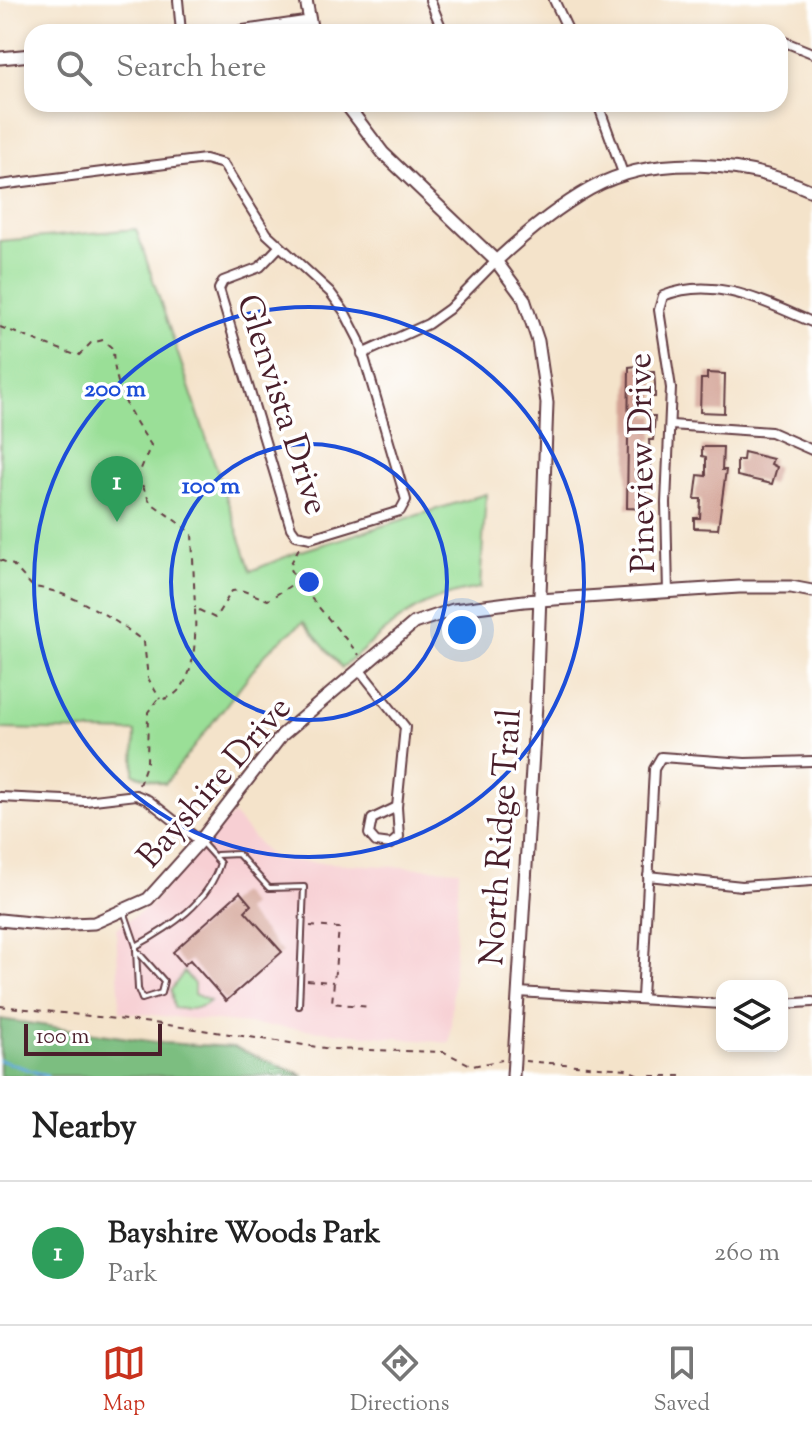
<!DOCTYPE html>
<style>
:root{--surface:#fff;--page:#f6f6f6;--text:#222;--muted:#767676;--line:#e0e0e0;--accent:#c8321e}
body{margin:0;font-family:"Sorts Mill Goudy",serif;background:var(--page);color:var(--text)}
.controls{position:absolute;right:24px;bottom:24px;display:grid;overflow:hidden;border-radius:16px;box-shadow:0 4px 12px #0003}
.controls button{width:72px;height:72px;display:grid;place-items:center;padding:0;border:0;border-bottom:2px solid var(--line);background:var(--surface);color:var(--text);font:40px sans-serif}
.scale{position:absolute;left:24px;bottom:20px;width:138px;box-sizing:border-box;padding-left:8px;border:4px solid #4a1f2b;border-top:0;font-size:22px;line-height:28px;white-space:nowrap;color:#4a1f2b;-webkit-text-stroke:6px #fff;paint-order:stroke}
.you{position:absolute;left:462px;top:630px;width:28px;height:28px;margin:-20px;border:6px solid #fff;border-radius:50%;background:#1a73e8;box-shadow:0 0 0 12px #1a73e833}
.badge{display:grid;place-items:center;width:52px;height:52px;border-radius:50%;background:var(--accent);color:#fff;font-size:26px;font-weight:700}
.pin{position:absolute;translate:-50% -66px;filter:drop-shadow(0 2px 4px #0008)}
.pin::after{content:'';position:absolute;top:42px;width:28px;height:24px;background:inherit;clip-path:polygon(0 0,100% 0,50% 100%)}
.list{margin:0;padding:0;list-style:none}
h2{display:flex;justify-content:space-between;align-items:center;height:104px;margin:0;padding:0 32px;font-size:34px}
h2 small{font-size:26px;font-weight:400;color:var(--muted)}
.list li{display:grid;grid-template-columns:52px 1fr auto;gap:24px;align-items:center;box-sizing:border-box;height:144px;padding:0 32px;border-top:2px solid var(--line)}
.list b{display:block;font-size:30px;white-space:nowrap}
.list p{margin:0;font-size:26px;white-space:nowrap;color:var(--muted)}
.list em{font-size:26px;font-style:normal;color:var(--muted)}
.icon{flex:none;width:44px;height:44px;fill:none;stroke:currentColor;stroke-width:2;stroke-linecap:round;stroke-linejoin:round}
.map{position:relative;flex:none;width:812px;height:1076px;overflow:hidden}
.search{position:absolute;background:var(--surface);box-shadow:0 4px 12px #0003;left:24px;right:24px;top:24px;height:88px;display:flex;align-items:center;gap:20px;box-sizing:border-box;padding:0 28px;border-radius:24px;color:var(--muted);font-size:30px}
.sheet{height:248px;background:var(--surface)}
nav{display:flex;justify-content:space-around;align-items:center;box-sizing:border-box;height:112px;border-top:2px solid var(--line);background:var(--surface);font-size:22px;color:var(--muted)}
nav a{display:grid;justify-items:center;gap:4px}
nav .on{color:var(--accent)}
.map>svg:first-child{display:block}
.built{fill:#f7cfd3}
.green{fill:#9adf97;stroke:#727f61;stroke-width:2}
.forest{fill:#7bbe80;stroke:#626e56;stroke-width:2}
.lines{fill:none;stroke-linecap:round;stroke-linejoin:round}
.stream{stroke:#67acdd;stroke-width:3}
.building{fill:#d2a093}
.lane-casing{stroke:#643c43;stroke-width:8}
.street-casing{stroke:#643c43;stroke-width:12}
.secondary-casing{stroke:#643c43;stroke-width:15}
.path{stroke:#643c43;stroke-width:2;stroke-dasharray:6 6;stroke-linecap:butt}
.lane{stroke:#fff;stroke-width:4}
.street{stroke:#fff;stroke-width:8}
.secondary{stroke:#fff;stroke-width:11}
.ring{fill:none;stroke:#1d4ed8;stroke-width:4}
.labels{text-anchor:middle;stroke-width:7;stroke-linejoin:round;paint-order:stroke}
.street-label{font-size:34px;fill:#4a1f2b;stroke:#fff}
.centre{fill:#1d4ed8;stroke:#fff;stroke-width:4}
.ring-label{font-size:24px;text-anchor:middle;font-weight:bold;fill:#1d4ed8;stroke:#fff;stroke-width:7;stroke-linejoin:round;paint-order:stroke}
</style>
<div class="map">
<svg width="812" height="1076" viewBox="0 0 812 1076">
<rect width="100%" height="100%" fill="#fff"/>
<filter id="ink" filterUnits="userSpaceOnUse"><feTurbulence type="fractalNoise" baseFrequency=".0125" numOctaves="2"/><feDisplacementMap in="SourceGraphic" scale="16" xChannelSelector="R" yChannelSelector="G"/><feConvolveMatrix kernelMatrix="1 2 1 2 8 2 1 2 1" color-interpolation-filters="sRGB"/></filter>
<filter id="wash" filterUnits="userSpaceOnUse"><feTurbulence type="fractalNoise" baseFrequency=".006" numOctaves="4" result="noise"/><feDisplacementMap in="SourceGraphic" scale="32" xChannelSelector="R" yChannelSelector="G"/><feGaussianBlur stdDeviation="1.8" result="paint"/><feColorMatrix in="noise" values="0 0 0 0 0 0 0 0 0 0 0 0 0 0 0 0 0 1.4 0 .05"/><feComposite in="paint" operator="in"/></filter>
<g filter="url(#wash)">
<rect width="100%" height="100%" fill="#f4e3ca"/>
<path class="built" d="M233,814L273,860L459,870L450,1043L120,1012L116,928L147,908Z"/>
<g class="green">
<path d="M136,229L251,571L295,553L486,494L480,588C415,597 391,627 342,668L303,622L267,652L165,784L134,774L135,732L0,729V241Z"/>
<path d="M184,972L194,984V994L210,1001C199,1010 188,1010 174,1008L171,990Z"/>
</g>
<path class="forest" d="M0,1019L162,1043L234,1047L304,1076H0Z"/>
<g class="lines">
<path class="stream" d="M0,1060L47,1076"/>
</g>
<g id="blocks">
<g class="building">
<path d="M646,365L647,372H654L655,384V397H650L648,416H655L653,440H649L651,482L645,481V499L650,500L649,509L627,508L629,367Z"/>
<path d="M707,373L725,374L724,413L700,412L701,379H707Z"/>
<path d="M702,447H723L722,470H726L718,529L694,528V518H700L701,499H695L698,475L706,476V457L702,456Z"/>
<path d="M744,452L773,459L771,464L777,467L772,484L737,476V460H743Z"/>
<path d="M240,892L251,905L245,911L282,952L226,1001L190,960L184,965L173,952Z"/>
</g>
</g>
</g>
<g filter="url(#ink)">
<use href="#blocks" fill-opacity="0" stroke="#643c43" stroke-width="2"/>
<g class="lines">
<defs>
<g id="lane">
<path d="M217,855L238,854L269,888L304,887L299,1006"/>
<path d="M124,911L136,946V950L138,989L142,999L161,993L164,981L136,950"/>
<path d="M136,946C171,927 209,902 220,863L202,843"/>
</g>
<g id="street">
<path d="M178,0L181,32"/>
<path d="M430,0L443,32"/>
<path d="M554,0L569,32"/>
<path d="M780,40L812,53"/>
<path d="M598,104L624,176"/>
<path d="M0,185L205,159L223,164L267,234L330,292L344,311L359,340L406,500L400,511L311,538L296,535L291,528L219,289L223,281L260,267L279,247"/>
<path d="M362,354L428,324L449,309L496,261"/>
<path d="M671,425L771,432L812,450"/>
<path d="M668,593L666,503L671,388L659,310L663,296C715,275 764,302 812,322"/>
<path d="M359,669L405,727L397,807"/>
<path d="M0,797L85,801L136,795L148,800L200,841"/>
<path d="M397,807L399,837L391,844L376,842L369,834L372,819Z"/>
<path d="M648,876L742,886L812,881"/>
<path d="M518,992L722,1004"/>
<path d="M642,998L654,769L661,757L745,763L812,761"/>
<path d="M782,1004L812,1002"/>
</g>
<g id="secondary">
<path d="M306,0L312,32"/>
<path d="M240,32L308,22"/>
<path d="M0,58L32,55"/>
<path d="M346,104L383,153L496,261L524,299L538,341L547,403L536,704L513,1076"/>
<path d="M496,261C525,234 556,208 590,189C655,153 746,161 812,191"/>
<path d="M0,920L50,925L94,923L148,899L200,841L282,735L414,623L453,610L524,601L739,587H791L812,591"/>
</g>
</defs>
<use href="#lane" class="lane-casing"/>
<use href="#street" class="street-casing"/>
<use href="#secondary" class="secondary-casing"/>
<g class="path">
<path d="M0,327L78,356L91,343L103,340L113,349C114,388 130,414 151,445L138,476L150,502L192,533L195,608"/>
<path d="M299,548L289,567C293,580 346,638 359,655"/>
<path d="M0,560L13,565L33,587C70,591 114,618 144,642L148,678L160,699"/>
<path d="M139,785L147,762L148,712L157,700C197,698 196,638 195,608L215,618L232,591L241,590L268,600L296,582"/>
<path d="M310,926L339,928L332,1003L369,1007"/>
<path d="M307,980L333,982"/>
<path d="M0,1006L161,1024L331,1049L444,1052L473,1066L502,1060"/>
<path d="M525,1061L626,1069L641,1076"/>
<path d="M651,1076H686"/>
</g>
<use href="#lane" class="lane"/>
<use href="#street" class="street"/>
<use href="#secondary" class="secondary"/>
</g>
</g>
<g class="ring">
<circle cx="309" cy="582" r="138"/>
<circle cx="309" cy="582" r="275"/>
</g>
<g class="labels">
<g class="street-label">
<text transform="translate(284 404) rotate(72)" y="12">Glenvista Drive</text>
<text transform="translate(640 463) rotate(-91)" y="12">Pineview Drive</text>
<text transform="translate(213 781) rotate(-49)" y="12">Bayshire Drive</text>
<text transform="translate(499 837) rotate(-86)" y="12">North Ridge Trail</text>
</g>
</g>
<circle cx="309" cy="582" r="12" class="centre"/>
<g class="ring-label">
<text x="115" y="396">200 m</text>
<text x="211" y="493">100 m</text>
</g>
</svg>
<div class="controls">
<button><svg class="icon" aria-label="layers" viewBox="0 0 24 24"><path d="M12 4l9 5-9 5-9-5zM3 14l9 5 9-5"/></svg></button>
</div>
<div class="scale">100 m</div>
<div class="you"></div>
<div class="pin badge" style="left:117px;top:522px;background:#2e9e5b">1</div>
<div class="search"><svg class="icon" aria-label="search" viewBox="0 0 24 24"><circle cx="10" cy="10" r="6"/><path d="M15 15l6 6"/></svg>Search here</div>
</div>
<section class="sheet">
<h2>Nearby<small></small></h2>
<ul class="list">
<li><span class="badge" style="background:#2e9e5b">1</span><div><b>Bayshire Woods Park</b><p>Park</p></div><em>260 m</em></li>
</ul>
</section>
<nav>
<a class="on"><svg class="icon" aria-label="map" viewBox="0 0 24 24"><path d="M3 6l6-2 6 2 6-2v14l-6 2-6-2-6 2zM9 4v14M15 6v14"/></svg>Map</a>
<a><svg class="icon" aria-label="directions" viewBox="0 0 24 24"><path d="M12 3l9 9-9 9-9-9zM9 14v-3h6M13 9l2 2-2 2"/></svg>Directions</a>
<a><svg class="icon" aria-label="saved" viewBox="0 0 24 24"><path d="M7 4h10v16l-5-4-5 4z"/></svg>Saved</a>
</nav>
